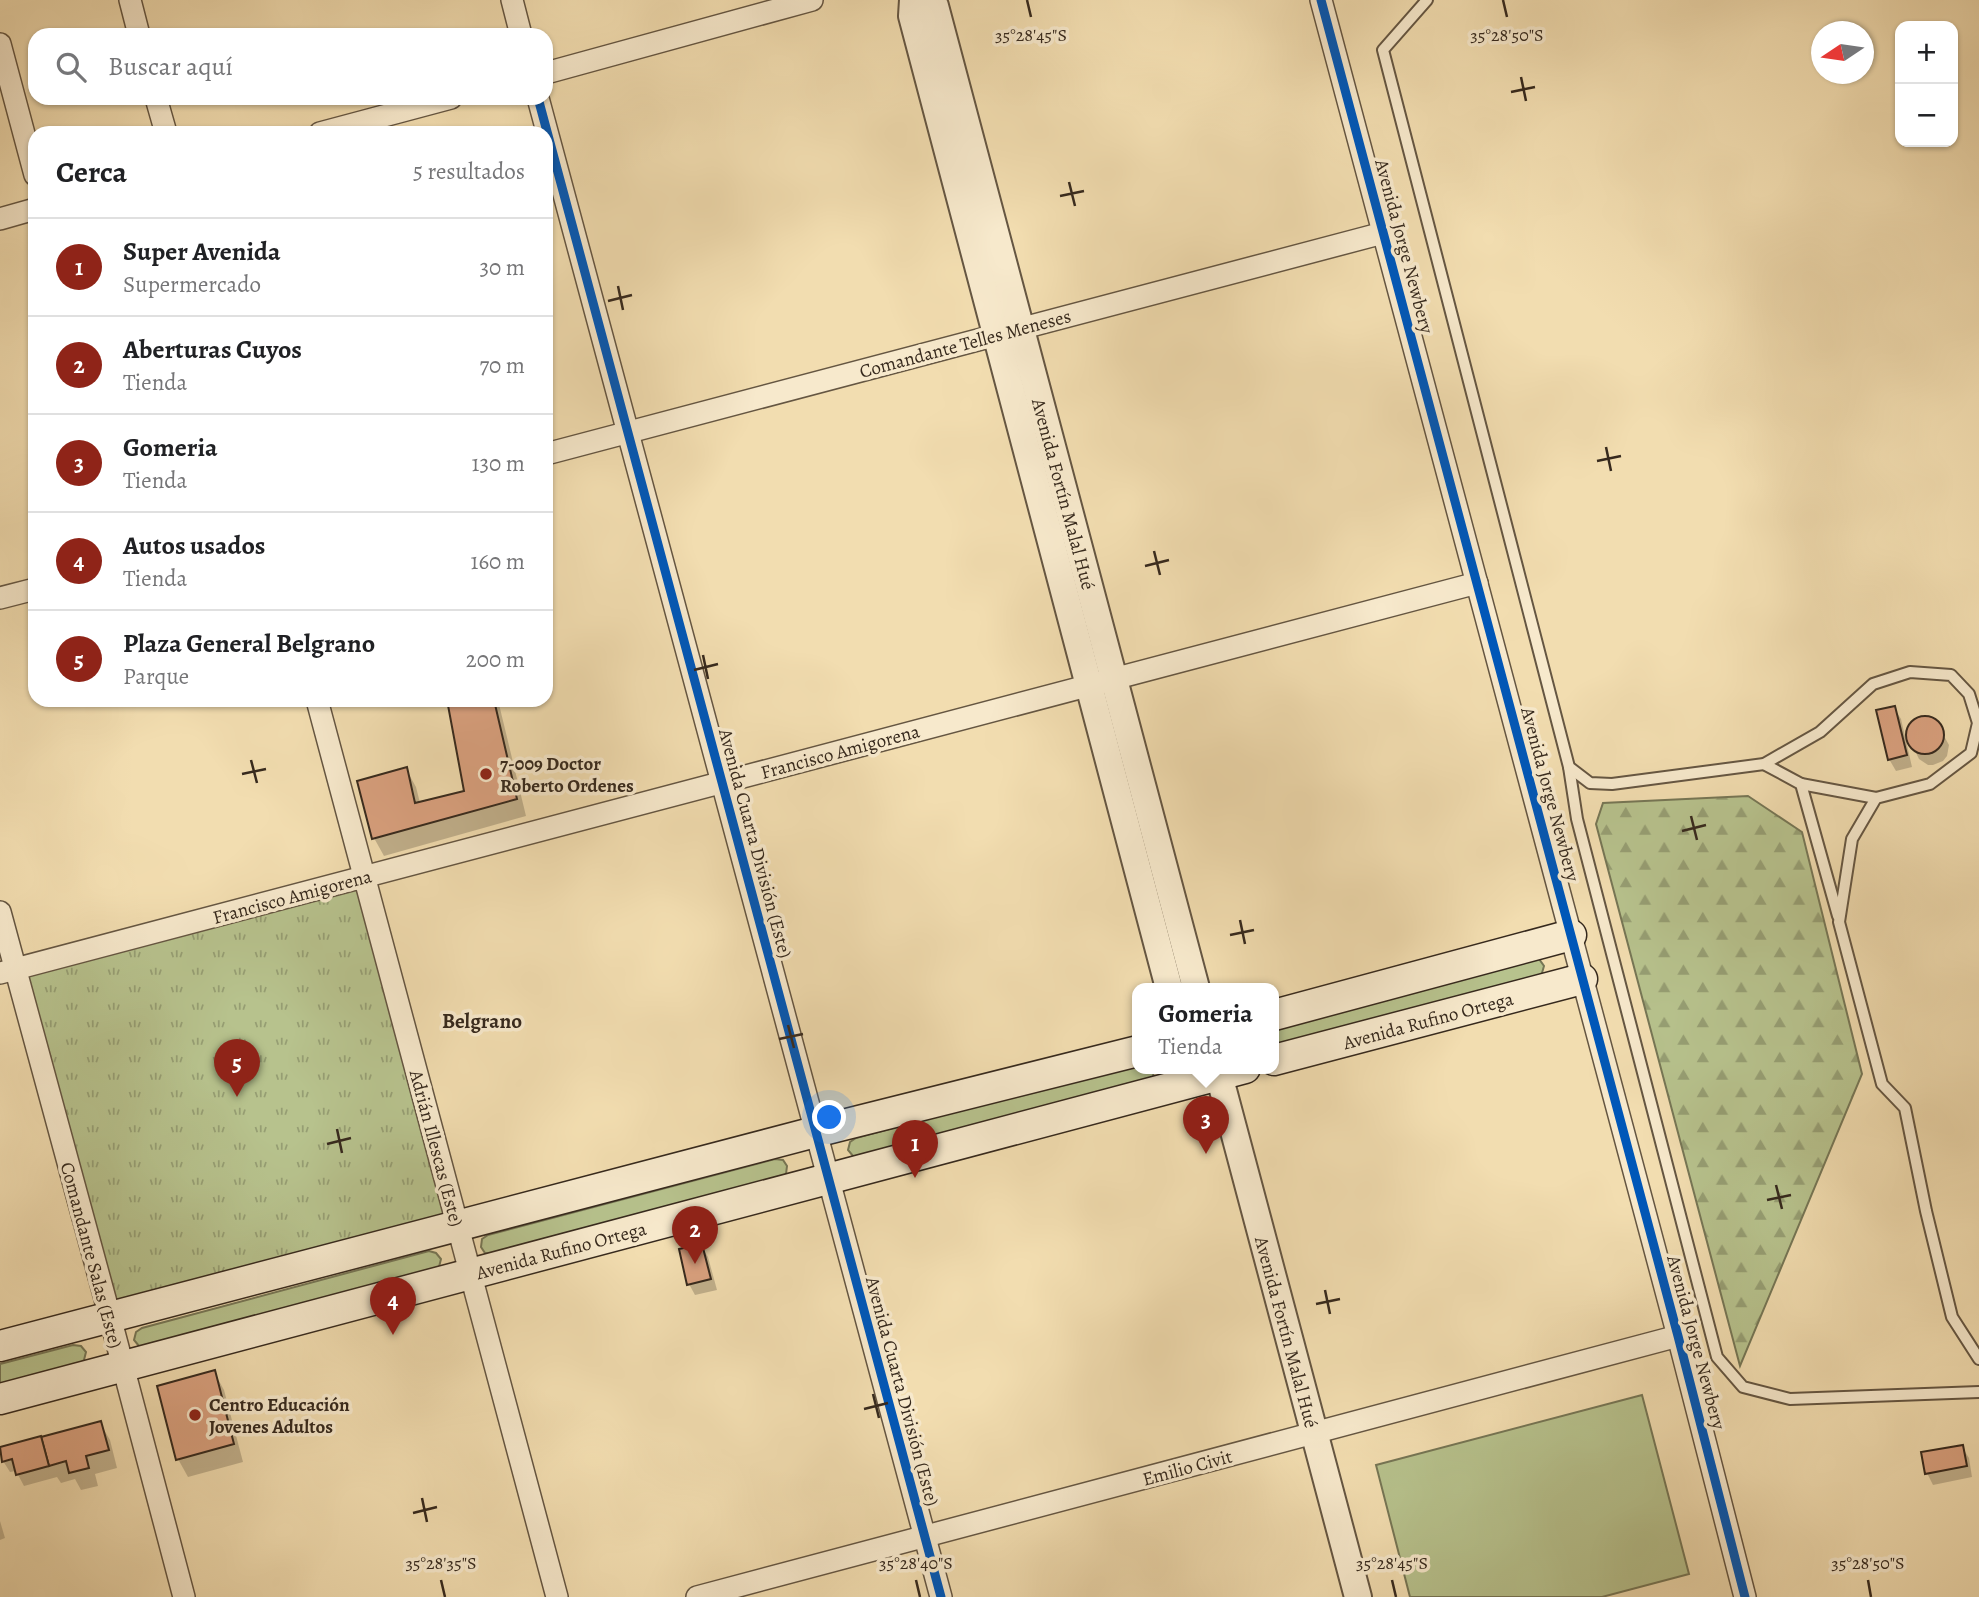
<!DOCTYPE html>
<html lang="es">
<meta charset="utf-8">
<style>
:root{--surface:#fff;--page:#f2f2f2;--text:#202124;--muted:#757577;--line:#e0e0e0;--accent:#8f2418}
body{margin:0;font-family:Alegreya,serif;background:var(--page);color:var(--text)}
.controls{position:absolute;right:21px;top:21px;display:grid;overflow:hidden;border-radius:14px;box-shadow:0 2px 5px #0004}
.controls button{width:63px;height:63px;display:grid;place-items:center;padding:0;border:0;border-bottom:2px solid var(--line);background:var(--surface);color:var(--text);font:35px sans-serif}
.compass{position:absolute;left:1811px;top:21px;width:63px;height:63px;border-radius:50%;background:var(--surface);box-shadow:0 2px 5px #0004;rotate:257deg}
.you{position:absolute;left:830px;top:1118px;width:24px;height:24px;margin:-18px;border:5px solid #fff;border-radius:50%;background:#1a73e8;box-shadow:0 0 0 10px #1a73e833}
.badge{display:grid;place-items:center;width:46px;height:46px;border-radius:50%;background:var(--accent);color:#fff;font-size:23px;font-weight:700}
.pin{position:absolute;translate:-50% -58px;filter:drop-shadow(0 2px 4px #0008)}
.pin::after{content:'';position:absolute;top:37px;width:24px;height:21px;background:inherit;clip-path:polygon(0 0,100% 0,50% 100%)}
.popup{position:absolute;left:1132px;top:983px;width:147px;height:91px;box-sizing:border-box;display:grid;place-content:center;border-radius:14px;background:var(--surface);filter:drop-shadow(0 2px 5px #0005);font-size:23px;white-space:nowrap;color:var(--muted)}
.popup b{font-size:26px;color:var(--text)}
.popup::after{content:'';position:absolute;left:50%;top:100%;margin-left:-14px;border:14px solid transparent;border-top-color:var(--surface)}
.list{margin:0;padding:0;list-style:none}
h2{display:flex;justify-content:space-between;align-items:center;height:91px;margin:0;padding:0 28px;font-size:30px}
h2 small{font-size:23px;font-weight:400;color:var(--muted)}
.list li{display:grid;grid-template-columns:46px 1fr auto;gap:21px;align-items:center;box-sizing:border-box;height:98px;padding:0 28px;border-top:2px solid var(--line)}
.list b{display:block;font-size:26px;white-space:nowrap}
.list p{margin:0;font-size:23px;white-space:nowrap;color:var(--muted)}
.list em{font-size:23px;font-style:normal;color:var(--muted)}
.icon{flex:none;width:38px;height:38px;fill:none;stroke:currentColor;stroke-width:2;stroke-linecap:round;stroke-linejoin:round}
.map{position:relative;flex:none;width:1979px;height:1597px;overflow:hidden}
.search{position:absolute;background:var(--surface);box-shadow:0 2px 5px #0004;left:28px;top:28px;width:525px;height:77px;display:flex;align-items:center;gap:18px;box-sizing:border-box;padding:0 24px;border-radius:21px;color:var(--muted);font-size:26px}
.panel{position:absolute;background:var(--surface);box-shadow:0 2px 5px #0004;left:28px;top:126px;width:525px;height:581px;border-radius:21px}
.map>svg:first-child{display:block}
.grass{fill:#b7c28d;stroke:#767655;stroke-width:2}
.forest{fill:url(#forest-firs);stroke:#767655;stroke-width:2}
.park{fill:url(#park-tufts);stroke:#767655;stroke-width:2}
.shadow{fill:#0003}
.building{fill:#daa17f;stroke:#36291d;stroke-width:2}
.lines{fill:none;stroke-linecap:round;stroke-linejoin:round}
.service-casing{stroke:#655642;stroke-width:14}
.minor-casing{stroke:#655642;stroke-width:24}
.tertiary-casing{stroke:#655642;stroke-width:30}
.secondary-casing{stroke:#36291d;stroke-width:33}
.service{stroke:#f7e9cc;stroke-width:10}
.minor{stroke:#f7e9cc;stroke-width:21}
.tertiary{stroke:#f7e9cc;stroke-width:26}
.secondary{stroke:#f7e9cc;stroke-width:30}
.cycleway-casing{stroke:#f7e9cc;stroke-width:13}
.cycleway{stroke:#0057b8;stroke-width:9}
.ticks{fill:none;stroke:#36291d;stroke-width:2.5}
.poi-dot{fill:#8f2418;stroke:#f7e9cc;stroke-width:2.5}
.labels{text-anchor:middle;stroke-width:7;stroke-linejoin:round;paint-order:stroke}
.street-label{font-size:19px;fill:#36291d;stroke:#f7e9cc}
.poi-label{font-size:19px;font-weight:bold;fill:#36291d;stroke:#f7e9cc;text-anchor:start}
.neighbourhood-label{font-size:21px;font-weight:bold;fill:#36291d;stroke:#f7e9cc}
.ticks-label{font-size:18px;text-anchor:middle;fill:#36291d;stroke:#f7e9cc;stroke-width:7;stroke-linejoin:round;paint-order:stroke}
</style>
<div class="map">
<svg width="1979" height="1597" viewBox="0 0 1979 1597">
<defs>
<pattern id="forest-firs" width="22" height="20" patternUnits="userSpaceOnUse" patternTransform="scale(1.75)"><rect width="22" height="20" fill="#b7c28d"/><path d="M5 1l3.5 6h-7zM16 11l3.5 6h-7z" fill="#969e73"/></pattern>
<pattern id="park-tufts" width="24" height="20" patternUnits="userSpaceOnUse" patternTransform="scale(1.75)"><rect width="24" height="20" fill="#b7c28d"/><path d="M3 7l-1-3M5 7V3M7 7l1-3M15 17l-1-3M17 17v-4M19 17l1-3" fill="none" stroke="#969e73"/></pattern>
</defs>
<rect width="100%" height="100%" fill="#f2ddb0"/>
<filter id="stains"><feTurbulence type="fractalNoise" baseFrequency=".00286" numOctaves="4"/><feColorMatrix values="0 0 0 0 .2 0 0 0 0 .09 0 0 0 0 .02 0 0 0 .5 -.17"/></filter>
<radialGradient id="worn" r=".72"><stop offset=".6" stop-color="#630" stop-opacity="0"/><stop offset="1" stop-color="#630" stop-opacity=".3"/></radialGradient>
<g class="grass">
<path d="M1532,958L1539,959L1544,966L1542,973L1536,978L1274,1047V1026Z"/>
<path d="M1138,1062V1068H1154L1153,1077L1147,1081L860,1157L853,1156L848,1150L850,1142L856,1138Z"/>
<path d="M775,1159L783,1160L787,1166L786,1174L779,1178L493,1255L485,1253L481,1247L482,1239L488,1235Z"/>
<path d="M429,1251L436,1253L441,1259L439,1267L146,1348L139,1346L134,1340L136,1332L142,1328Z"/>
<path d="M73,1345L81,1346L86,1352L84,1360L78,1364L0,1385V1364Z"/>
<path d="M1642,1395L1689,1574L1602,1597H1410L1376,1465Z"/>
</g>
<path class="forest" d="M1748,796L1802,832L1862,1074L1740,1366L1596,824L1603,803Z"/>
<path class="park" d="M364,877L458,1225L110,1317L15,969Z"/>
<g class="shadow">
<path d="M448,700H498L526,816L384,856L374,838L406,769L416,787L420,803L466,792Z"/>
<path d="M1894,708L1901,719L1912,767L1896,771L1889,759Z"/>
<path d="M1924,718L1936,722L1949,745L1947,756L1943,761L1933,765H1928L1919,759L1908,736V731L1914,722Z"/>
<path d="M701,1246L708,1257L717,1290L695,1295L689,1284Z"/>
<path d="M214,1372L224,1390L243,1462L188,1477L178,1459Z"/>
<path d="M100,1423L110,1440L117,1468L95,1474L98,1486L81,1490L75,1479L61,1483L57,1477L24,1486L16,1471L10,1472L3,1461L0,1449Z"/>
<path d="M1962,1447L1969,1458L1972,1477L1933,1485L1927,1473Z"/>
<path d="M0,1521L5,1538L0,1540Z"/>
</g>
<g class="building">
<path d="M447,700H494L517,799L372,839L357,781L407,767L415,803L464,791Z"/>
<path d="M1895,706L1907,755L1888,760L1876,710Z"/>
<circle cx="1925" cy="735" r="19"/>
<path d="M702,1244L711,1279L687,1285L679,1249Z"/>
<path d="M215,1370L234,1444L176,1460L157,1386Z"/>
<path d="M101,1421L109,1450L86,1456L89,1468L69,1473L66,1461L49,1466L41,1437Z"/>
<path d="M41,1436L49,1466L16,1475L12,1459L2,1462L0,1447Z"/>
<path d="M1963,1445L1967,1466L1925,1474L1921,1452Z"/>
</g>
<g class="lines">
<defs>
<g id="service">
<path d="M1427,0L1383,50L1569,767L1590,783L1612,784L1764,764L1820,732L1873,684L1910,672L1951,675L1969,694L1978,723L1971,753L1930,784L1876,798L1852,839L1839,922L1882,1084L1905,1108L1926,1211L1952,1317L1979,1359"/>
<path d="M1764,764L1801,784L1838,916"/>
<path d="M1569,767L1577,819L1717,1357L1743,1387L1790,1399L1979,1392"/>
<path d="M1801,784L1876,798"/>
</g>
<g id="minor">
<path d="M130,0L139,35"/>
<path d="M512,0L521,35"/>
<path d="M1321,0L1678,1336L1745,1597"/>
<path d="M0,44L35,175"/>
<path d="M546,73L812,0"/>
<path d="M156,98L166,133"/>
<path d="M538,98L941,1597"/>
<path d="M320,133L451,98"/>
<path d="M0,219L35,209"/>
<path d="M546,454L1383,233"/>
<path d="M0,598L35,589"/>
<path d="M317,700L557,1597"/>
<path d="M0,912L110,1317L184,1597"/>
<path d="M0,973L1477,583"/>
<path d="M697,1597L1678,1336"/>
</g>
<g id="tertiary">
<path d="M913,0L912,16L1169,988"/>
<path d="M931,0L935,6L1196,988"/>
<path d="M1216,1068L1219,1075L1358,1597"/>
</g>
<g id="secondary">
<path d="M1274,1015L1571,935"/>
<path d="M1274,1060L1582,979"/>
<path d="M0,1346L815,1132L1138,1051"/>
<path d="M0,1399L1245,1068"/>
</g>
</defs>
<use href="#service" class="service-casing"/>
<use href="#minor" class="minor-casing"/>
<use href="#tertiary" class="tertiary-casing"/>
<use href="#secondary" class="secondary-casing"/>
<use href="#service" class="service"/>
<use href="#minor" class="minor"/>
<use href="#tertiary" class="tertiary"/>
<use href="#secondary" class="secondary"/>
<defs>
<g id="cycleway">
<path d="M1321,0L1678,1336L1745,1597"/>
<path d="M538,98L941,1597"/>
</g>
</defs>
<use href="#cycleway" class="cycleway-casing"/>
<use href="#cycleway" class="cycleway"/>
</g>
<path class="ticks" d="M1027,0L1031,17M1503,0L1507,17M1521,77L1526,101M1511,92L1535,87M1069,182L1075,206M1060,196L1084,191M618,286L623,310M608,301L632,295M1606,447L1611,471M1597,461L1621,456M1154,551L1160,575M1145,566L1169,560M703,655L708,679M694,670L718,664M251,760L257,783M242,774L266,769M1691,816L1697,840M1682,831L1706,825M1240,920L1245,944M1230,935L1254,930M788,1025L794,1048M779,1039L803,1034M337,1129L342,1153M327,1144L351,1138M1776,1185L1782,1209M1767,1200L1791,1195M1325,1290L1330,1314M1316,1304L1340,1299M873,1394L879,1418M864,1409L888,1403M422,1498L427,1522M413,1513L437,1507M441,1580L445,1597M916,1580L920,1597M1392,1580L1396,1597M1868,1580L1871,1597"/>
<g class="poi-dot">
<circle cx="486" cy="774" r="7"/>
<circle cx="195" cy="1415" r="7"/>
</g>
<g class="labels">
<g class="street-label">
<text transform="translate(1405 246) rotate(75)" y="7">Avenida Jorge Newbery</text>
<text transform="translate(965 343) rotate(-15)" y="7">Comandante Telles Meneses</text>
<text transform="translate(1064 494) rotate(75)" y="7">Avenida Fortín Malal Hué</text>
<text transform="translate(840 751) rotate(-15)" y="7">Francisco Amigorena</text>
<text transform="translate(1551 794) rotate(75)" y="7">Avenida Jorge Newbery</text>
<text transform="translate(756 843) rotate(75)" y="7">Avenida Cuarta División (Este)</text>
<text transform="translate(292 896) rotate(-15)" y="7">Francisco Amigorena</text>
<text transform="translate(1428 1020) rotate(-15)" y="7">Avenida Rufino Ortega</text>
<text transform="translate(437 1148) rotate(75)" y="7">Adrián Illescas (Este)</text>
<text transform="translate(561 1250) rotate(-15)" y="7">Avenida Rufino Ortega</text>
<text transform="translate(92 1255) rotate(75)" y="7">Comandante Salas (Este)</text>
<text transform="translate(1287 1332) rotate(75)" y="7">Avenida Fortín Malal Hué</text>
<text transform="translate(1697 1342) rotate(75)" y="7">Avenida Jorge Newbery</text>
<text transform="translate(903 1391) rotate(75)" y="7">Avenida Cuarta División (Este)</text>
<text transform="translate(1187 1467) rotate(-15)" y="7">Emilio Civit</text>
</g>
<g class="poi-label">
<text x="500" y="770">7-009 Doctor<tspan x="500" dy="22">Roberto Ordenes</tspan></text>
<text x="209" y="1411">Centro Educación<tspan x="209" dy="22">Jovenes Adultos</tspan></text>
</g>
<g class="neighbourhood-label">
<text x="482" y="1028">Belgrano</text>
</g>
</g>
<g class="ticks-label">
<text x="1031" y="41">35°28'45"S</text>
<text x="1507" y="41">35°28'50"S</text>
<text x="441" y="1569">35°28'35"S</text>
<text x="916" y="1569">35°28'40"S</text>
<text x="1392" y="1569">35°28'45"S</text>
<text x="1868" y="1569">35°28'50"S</text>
</g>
<rect width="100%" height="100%" filter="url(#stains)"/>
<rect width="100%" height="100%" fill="url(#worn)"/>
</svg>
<div class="controls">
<button>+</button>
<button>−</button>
</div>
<svg class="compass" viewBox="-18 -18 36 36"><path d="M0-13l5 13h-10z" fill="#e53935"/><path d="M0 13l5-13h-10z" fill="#757577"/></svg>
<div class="you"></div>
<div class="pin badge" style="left:915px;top:1178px">1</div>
<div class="pin badge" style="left:695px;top:1264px">2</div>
<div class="pin badge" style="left:1206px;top:1154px">3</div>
<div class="popup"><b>Gomeria</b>Tienda</div>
<div class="pin badge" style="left:393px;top:1335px">4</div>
<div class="pin badge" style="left:237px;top:1097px">5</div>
<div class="search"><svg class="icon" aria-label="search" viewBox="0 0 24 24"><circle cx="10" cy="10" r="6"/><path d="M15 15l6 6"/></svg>Buscar aquí</div>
<section class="panel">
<h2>Cerca<small>5 resultados</small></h2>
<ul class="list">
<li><span class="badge">1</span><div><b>Super Avenida</b><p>Supermercado</p></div><em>30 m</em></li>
<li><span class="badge">2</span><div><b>Aberturas Cuyos</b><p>Tienda</p></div><em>70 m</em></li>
<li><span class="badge">3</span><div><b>Gomeria</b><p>Tienda</p></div><em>130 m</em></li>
<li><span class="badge">4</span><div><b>Autos usados</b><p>Tienda</p></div><em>160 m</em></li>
<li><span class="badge">5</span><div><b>Plaza General Belgrano</b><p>Parque</p></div><em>200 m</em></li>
</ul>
</section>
</div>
